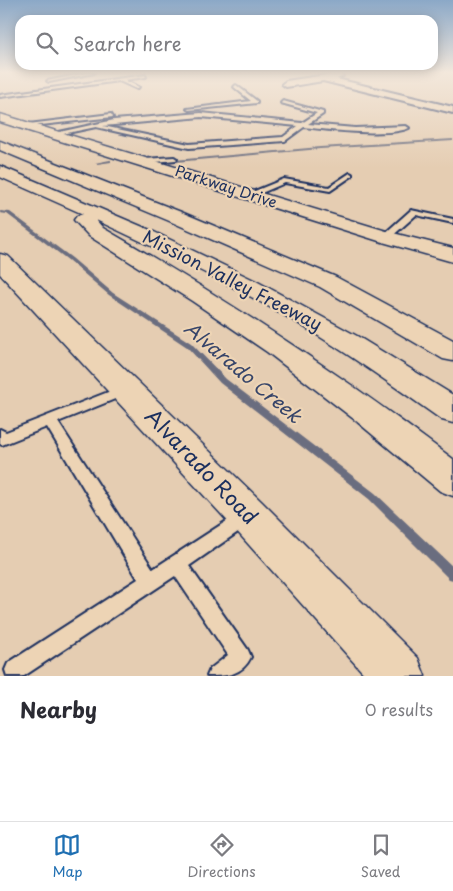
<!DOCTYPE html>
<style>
:root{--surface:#fff;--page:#f7f7f7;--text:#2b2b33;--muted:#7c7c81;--line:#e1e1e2;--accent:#1f6fb2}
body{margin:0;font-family:"Playpen Sans",sans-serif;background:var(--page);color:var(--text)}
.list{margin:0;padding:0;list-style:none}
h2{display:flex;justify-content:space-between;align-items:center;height:65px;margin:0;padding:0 20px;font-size:21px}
h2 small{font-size:16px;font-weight:400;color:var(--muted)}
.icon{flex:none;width:28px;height:28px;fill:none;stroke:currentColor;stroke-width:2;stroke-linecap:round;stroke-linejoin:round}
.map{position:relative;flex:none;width:453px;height:676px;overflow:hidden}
.search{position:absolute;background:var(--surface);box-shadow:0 2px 12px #0003;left:15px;right:15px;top:15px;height:55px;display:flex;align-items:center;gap:12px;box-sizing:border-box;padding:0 18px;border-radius:15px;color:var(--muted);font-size:19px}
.sheet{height:145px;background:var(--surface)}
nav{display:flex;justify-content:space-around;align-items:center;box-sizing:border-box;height:70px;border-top:1px solid var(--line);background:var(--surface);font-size:14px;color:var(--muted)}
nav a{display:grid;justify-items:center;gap:2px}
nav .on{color:var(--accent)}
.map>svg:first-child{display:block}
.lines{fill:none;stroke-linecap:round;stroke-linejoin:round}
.stream{fill:#6b6d7f;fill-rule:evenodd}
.service-casing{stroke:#1b2f5e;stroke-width:4}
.minor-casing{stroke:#1b2f5e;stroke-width:4}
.tertiary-casing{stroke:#1b2f5e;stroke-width:3}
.motorway-casing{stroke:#1b2f5e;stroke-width:3}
.service{fill:#edd4b5;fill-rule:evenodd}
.minor{fill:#edd4b5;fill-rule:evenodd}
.tertiary{fill:#edd4b5;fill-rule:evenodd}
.motorway{fill:#edd4b5;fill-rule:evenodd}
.labels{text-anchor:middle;stroke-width:4.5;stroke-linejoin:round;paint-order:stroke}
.far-street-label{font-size:15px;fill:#1b2f5e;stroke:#edd4b5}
.street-label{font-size:18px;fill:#1b2f5e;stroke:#edd4b5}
.water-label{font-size:19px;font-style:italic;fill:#364469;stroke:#edd4b5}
.near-street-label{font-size:21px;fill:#1b2f5e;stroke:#edd4b5}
</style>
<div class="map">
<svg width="453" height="676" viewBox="0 0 453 676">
<rect width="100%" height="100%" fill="#e5cdb2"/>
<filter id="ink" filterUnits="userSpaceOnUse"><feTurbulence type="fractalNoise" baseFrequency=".02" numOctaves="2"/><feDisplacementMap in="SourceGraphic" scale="10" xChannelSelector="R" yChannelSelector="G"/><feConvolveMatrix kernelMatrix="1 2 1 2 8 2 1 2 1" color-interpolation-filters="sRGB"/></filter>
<g filter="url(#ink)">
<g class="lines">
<g class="stream">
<path d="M453,139V141L320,149L175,162L173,161L175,160L320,147Z"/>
<path d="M110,160H111V162L97,164L95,163Z"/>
<path d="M0,211L10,212L72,258L113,293L191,343L226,379L375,493L453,567V580L449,579L369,499L220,383L187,347L109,295L68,260L7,214L0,213Z"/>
</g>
<defs>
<g id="service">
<path d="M86,73H94L49,82L47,81Z"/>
<path d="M145,75L146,77L124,80L139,87L137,89L119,81L0,97V95Z"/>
<path d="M236,85L257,101V103L189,110L187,109L251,101L234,87Z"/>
<path d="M283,101L323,112V114L308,124L355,128L406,126L409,128C391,137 326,130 304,127L285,141L189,148L96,127L53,136L50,134L114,120L201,113L302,123L317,113L281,103ZM201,117L298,126L283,137L189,144L103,126Z"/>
<path d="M111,114L113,117L23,127L20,125Z"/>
<path d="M174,157L177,159L176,160L145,163L142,161L145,159Z"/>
<path d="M350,173L352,174V176L330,191L285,183L252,197L245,195L284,179L329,187Z"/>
<path d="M411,210L453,219V223L416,215L389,239H383V235Z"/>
<path d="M126,385L130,387L132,390L130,393L58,422L153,569L239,513L245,511L251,513L253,518L251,523L189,566L248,650L251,657C242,676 226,676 207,676L210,669L228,655L175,576L24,676H7L5,670L8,663L138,579L47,427L2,445L0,444V429L6,432Z"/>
</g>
<path id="minor" d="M339,73L343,76L337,79L453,107V113L323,81L286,87L282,84L286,81Z"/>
<g id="tertiary">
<path d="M0,114L393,233L453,248V262L379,241L0,122Z"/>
<path d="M0,254L8,256L262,502L418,658L425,676H366L234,528L0,274Z"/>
</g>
<g id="motorway">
<path d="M0,141L181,212L336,277L453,340V361L443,359L320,287L167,220L0,150Z"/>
<path d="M0,166L150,230L256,281L357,336L453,395V423L442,420C394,386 346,352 296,322C231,284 164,252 96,220L103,228C225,298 341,374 453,459V496L440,491L355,420L267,352L192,301L89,236L74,220L77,216L83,214L0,177Z"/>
</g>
</defs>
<use href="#service" class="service-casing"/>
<use href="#minor" class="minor-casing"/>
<use href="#tertiary" class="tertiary-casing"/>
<use href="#motorway" class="motorway-casing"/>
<use href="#service" class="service"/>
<use href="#minor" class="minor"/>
<use href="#tertiary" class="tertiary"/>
<use href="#motorway" class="motorway"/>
</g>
</g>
<linearGradient id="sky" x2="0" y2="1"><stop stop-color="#8ba8c7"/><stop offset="0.43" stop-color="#f3e8dc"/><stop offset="1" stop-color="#f3e8dc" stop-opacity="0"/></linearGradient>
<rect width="453" height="168" fill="url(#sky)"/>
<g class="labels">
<g class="far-street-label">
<text transform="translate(226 187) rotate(18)" y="5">Parkway Drive</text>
</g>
<g class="street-label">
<text transform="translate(232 281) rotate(27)" y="6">Mission Valley Freeway</text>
</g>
<g class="water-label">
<text transform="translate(243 372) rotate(40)" y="7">Alvarado Creek</text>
</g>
<g class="near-street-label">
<text transform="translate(201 467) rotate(46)" y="7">Alvarado Road</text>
</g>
</g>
</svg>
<div class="search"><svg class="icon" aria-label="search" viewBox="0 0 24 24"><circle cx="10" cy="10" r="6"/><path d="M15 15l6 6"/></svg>Search here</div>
</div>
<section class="sheet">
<h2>Nearby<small>0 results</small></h2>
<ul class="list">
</ul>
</section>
<nav>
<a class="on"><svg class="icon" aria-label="map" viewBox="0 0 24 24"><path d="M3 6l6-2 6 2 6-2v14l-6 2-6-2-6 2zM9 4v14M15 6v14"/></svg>Map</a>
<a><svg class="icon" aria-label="directions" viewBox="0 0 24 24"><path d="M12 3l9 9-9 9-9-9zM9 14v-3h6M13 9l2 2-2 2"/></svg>Directions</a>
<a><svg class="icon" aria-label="saved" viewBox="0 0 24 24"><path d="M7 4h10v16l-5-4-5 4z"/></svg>Saved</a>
</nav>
